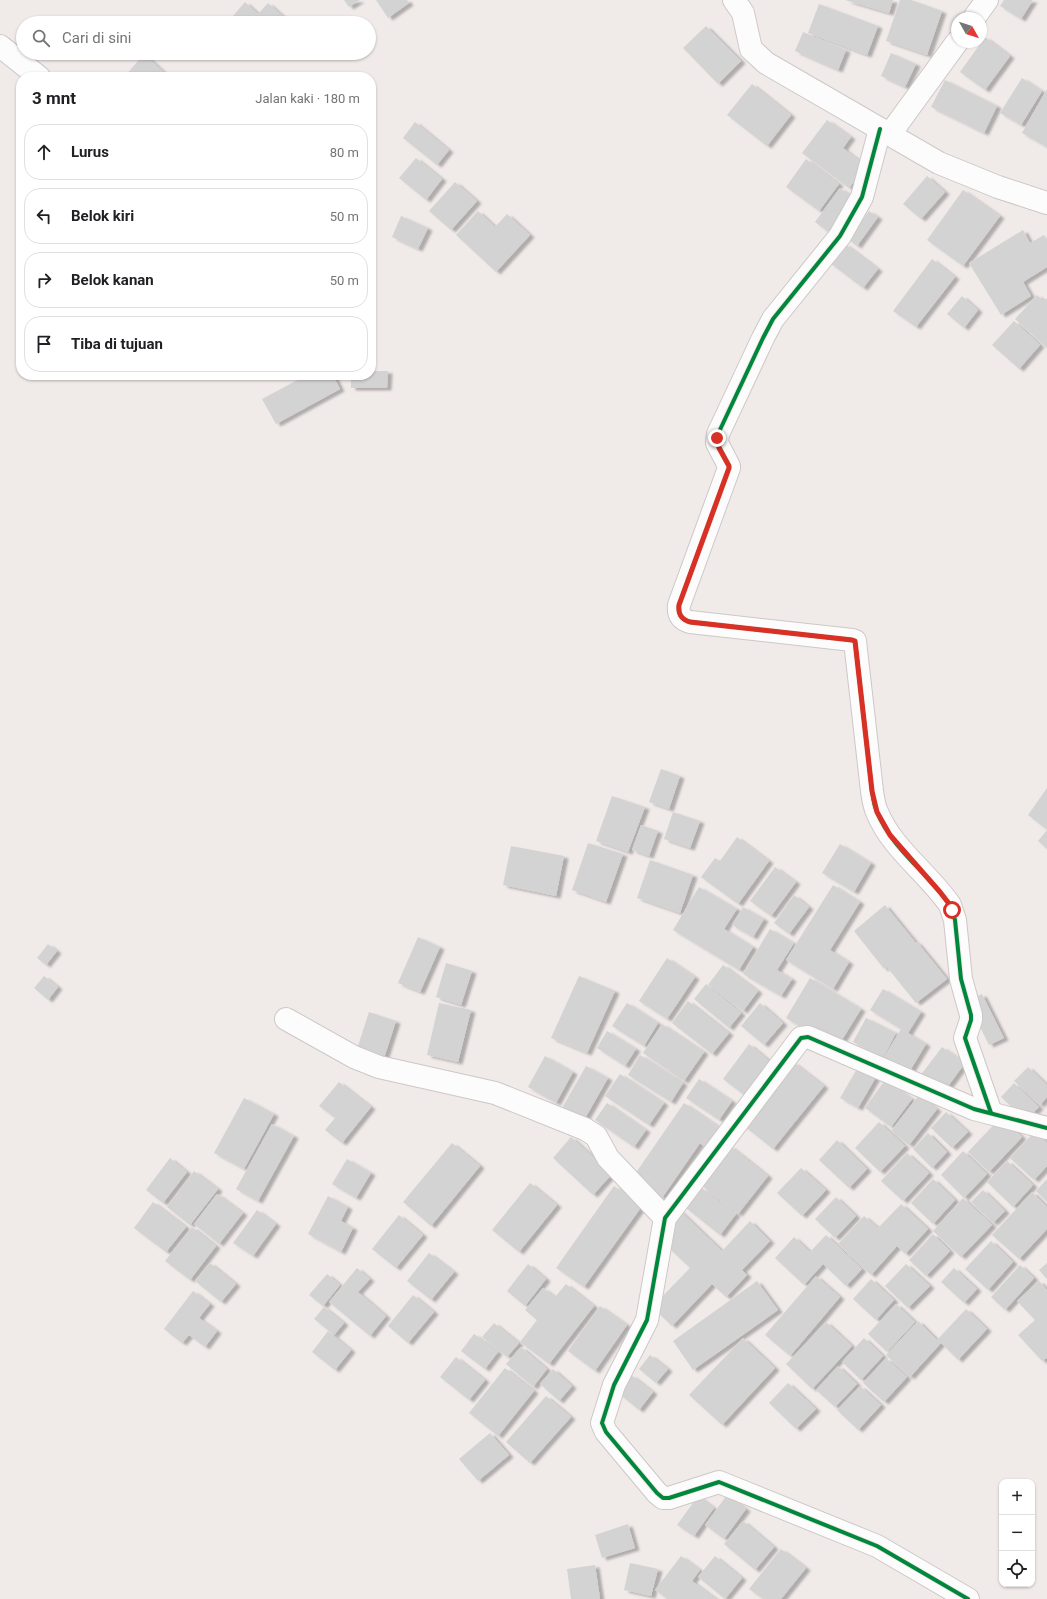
<!DOCTYPE html>
<html lang="id">
<meta charset="utf-8">
<style>
:root{--surface:#fff;--page:#f6f6f6;--text:#202124;--muted:#757577;--line:#e0e0e0}
body{margin:0;font-family:Roboto,sans-serif;background:var(--page);color:var(--text)}
.controls{position:absolute;right:12px;bottom:12px;display:grid;overflow:hidden;border-radius:8px;box-shadow:0 1px 3px #0004}
.controls button{width:36px;height:36px;display:grid;place-items:center;padding:0;border:0;border-bottom:1px solid var(--line);background:var(--surface);color:var(--text);font:20px sans-serif}
.compass{position:absolute;left:951px;top:12px;width:36px;height:36px;border-radius:50%;background:var(--surface);box-shadow:0 1px 3px #0004;rotate:129deg}
.stop{position:absolute;width:12px;height:12px;margin:-9px;border:3px solid #d93025;border-radius:50%;background:#fff}
.stop.end{background:#d93025;border-color:#fff;box-shadow:0 1px 4px #0008}
.list{margin:0;padding:0;list-style:none}
h2{display:flex;justify-content:space-between;align-items:center;height:52px;margin:0;padding:0 16px;font-size:17px}
h2 small{font-size:13px;font-weight:400;color:var(--muted)}
.list li{display:grid;grid-template-columns:26px 1fr auto;gap:12px;align-items:center;box-sizing:border-box;height:56px;margin:0 8px 8px;padding:0 8px;border:1px solid var(--line);border-radius:16px}
.list b{display:block;font-size:15px;white-space:nowrap}
.list em{font-size:13px;font-style:normal;color:var(--muted)}
.icon{flex:none;width:22px;height:22px;fill:none;stroke:currentColor;stroke-width:2;stroke-linecap:round;stroke-linejoin:round}
.map{position:relative;flex:none;width:1047px;height:1599px;overflow:hidden}
.search{position:absolute;background:var(--surface);box-shadow:0 1px 3px #0004;left:16px;top:16px;width:360px;height:44px;display:flex;align-items:center;gap:10px;box-sizing:border-box;padding:0 14px;border-radius:22px;color:var(--muted);font-size:15px}
.panel{position:absolute;background:var(--surface);box-shadow:0 1px 3px #0004;left:16px;top:72px;width:360px;height:308px;border-radius:16px}
.map>svg:first-child{display:block}
.building{fill:#d3d3d3;filter:url(#shadow)}
.lines{fill:none;stroke-linecap:round;stroke-linejoin:round}
.minor-casing{stroke:#cdc8c7;stroke-width:24}
.minor{stroke:#fdfcfc;stroke-width:22}
.cycleway-casing{stroke:#f3e9e6;stroke-width:6}
.cycleway{stroke:#00873e;stroke-width:4}
.route{stroke:#d93025;stroke-width:5}
</style>
<div class="map">
<svg width="1047" height="1599" viewBox="0 0 1047 1599">
<defs>
<filter id="shadow"><feDropShadow dx="4.5" dy="2.5" stdDeviation="1" flood-color="#0004"/></filter>
</defs>
<rect width="100%" height="100%" fill="#f0eae9"/>
<g class="building">
<path d="M344,0H360L349,7Z"/>
<path d="M376,0H407L409,3L388,18Z"/>
<path d="M845,0H893L889,13Z"/>
<path d="M900,0H911L942,11L927,55L886,41Z"/>
<path d="M1004,0H1033L1021,19L1000,6Z"/>
<path d="M245,2L258,14L268,3L287,20L284,23H227Z"/>
<path d="M819,4L878,26L867,55L808,33Z"/>
<path d="M706,26L741,61L718,84L683,48Z"/>
<path d="M803,32L846,50L838,70L795,51Z"/>
<path d="M985,37L1010,56L985,90L960,72Z"/>
<path d="M891,53L916,64L905,87L881,76Z"/>
<path d="M144,54L169,77H124Z"/>
<path d="M1022,78L1042,91L1021,125L1000,113Z"/>
<path d="M945,80L997,106L984,133L931,107Z"/>
<path d="M752,84L791,115L767,146L727,115Z"/>
<path d="M1047,89V147L1022,133Z"/>
<path d="M827,120L851,137L843,148L866,166L849,188L802,153Z"/>
<path d="M415,122L449,150L437,165L403,138Z"/>
<path d="M416,158L442,179L426,200L399,178Z"/>
<path d="M806,159L839,184L819,211L786,187Z"/>
<path d="M927,176L945,192L921,219L903,204Z"/>
<path d="M455,182L477,201L451,230L429,211Z"/>
<path d="M840,188L857,201L831,234L815,222Z"/>
<path d="M963,190L1000,216L963,266L927,240Z"/>
<path d="M478,211L495,227L507,214L530,235L496,272L456,235Z"/>
<path d="M869,211L878,217L857,246L848,239Z"/>
<path d="M401,216L428,228L418,249L392,237Z"/>
<path d="M1023,230L1030,243L1044,235L1047,239V267L1023,282L1031,296L1001,315L969,263Z"/>
<path d="M845,244L878,269L863,288L830,263Z"/>
<path d="M932,259L955,277L916,327L893,311Z"/>
<path d="M1037,295L1044,301L1047,298V348L1015,319Z"/>
<path d="M962,296L978,310L964,328L947,314Z"/>
<path d="M1014,321L1040,345L1019,369L992,345Z"/>
<path d="M371,371H388L387,388H351V375H371Z"/>
<path d="M307,375H333L340,389L276,424L262,399Z"/>
<path d="M661,769L680,776L669,809L649,802Z"/>
<path d="M1047,788V827L1046,829L1028,815Z"/>
<path d="M612,796L645,807L628,852L596,841Z"/>
<path d="M673,812L700,821L690,848L664,839Z"/>
<path d="M641,825L658,831L649,856L632,850Z"/>
<path d="M1047,830V849L1038,841Z"/>
<path d="M737,837L769,861L738,904L701,877L715,858L720,861Z"/>
<path d="M588,843L623,854L606,902L572,890Z"/>
<path d="M840,844L871,863L854,892L822,873Z"/>
<path d="M511,846L564,856L556,896L503,885Z"/>
<path d="M650,860L693,875L680,913L637,898Z"/>
<path d="M775,867L796,882L771,916L750,901Z"/>
<path d="M833,885L860,902L830,950L849,962L833,989L786,960Z"/>
<path d="M699,887L737,909L724,929L753,947L739,970L673,930Z"/>
<path d="M794,895L809,907L789,934L774,923Z"/>
<path d="M885,905L916,943L917,942L947,979L916,1003L886,966L884,969L854,931Z"/>
<path d="M743,907L764,919L753,937L732,925Z"/>
<path d="M770,929L794,943L777,970L792,979L781,996L743,974Z"/>
<path d="M418,937L440,947L420,992L398,983Z"/>
<path d="M48,944L57,951L46,965L37,958Z"/>
<path d="M667,958L695,977L667,1019L639,1001Z"/>
<path d="M446,963L472,971L461,1005L436,997Z"/>
<path d="M723,965L758,991L743,1011L708,985Z"/>
<path d="M44,976L58,987L48,1000L34,988Z"/>
<path d="M579,976L615,991L587,1053L551,1038Z"/>
<path d="M810,978L861,1009L837,1048L786,1018Z"/>
<path d="M706,984L741,1013L729,1028L694,999Z"/>
<path d="M883,989L921,1012L908,1033L926,1044L905,1079L880,1064L901,1029L870,1010Z"/>
<path d="M982,994L1004,1038L989,1045L967,1001Z"/>
<path d="M688,1001L729,1033L712,1054L672,1023Z"/>
<path d="M439,1003L471,1010L458,1062L427,1055Z"/>
<path d="M627,1003L658,1023L644,1046L612,1026Z"/>
<path d="M760,1003L783,1023L764,1045L741,1026Z"/>
<path d="M369,1012L396,1021L383,1061L356,1052Z"/>
<path d="M866,1018L896,1033L883,1058L853,1042Z"/>
<path d="M662,1024L704,1052L684,1081L643,1053Z"/>
<path d="M607,1031L636,1049L625,1066L597,1048Z"/>
<path d="M749,1044L774,1065L748,1098L723,1079Z"/>
<path d="M942,1047L965,1063L943,1093L920,1076Z"/>
<path d="M640,1055L683,1083L671,1102L628,1075Z"/>
<path d="M545,1056L573,1072L556,1103L528,1087Z"/>
<path d="M793,1062L824,1086L773,1149L743,1125Z"/>
<path d="M586,1066L608,1078L584,1120L562,1108Z"/>
<path d="M858,1067L876,1077L858,1108L840,1098Z"/>
<path d="M1028,1067L1047,1085V1097L1040,1105L1014,1081Z"/>
<path d="M620,1074L664,1103L649,1125L605,1096Z"/>
<path d="M699,1079L732,1101L719,1120L686,1098Z"/>
<path d="M885,1080L912,1099L891,1127L865,1108Z"/>
<path d="M339,1082L371,1107L342,1143L325,1130L335,1118L319,1106Z"/>
<path d="M1014,1083L1039,1107L1026,1120L1001,1097Z"/>
<path d="M919,1095L937,1109L909,1145L891,1131Z"/>
<path d="M244,1098L274,1114L244,1169L214,1153Z"/>
<path d="M607,1103L646,1130L634,1147L595,1120Z"/>
<path d="M684,1103L719,1127L705,1147L700,1143L662,1198L633,1177Z"/>
<path d="M946,1112L968,1132L952,1148L931,1128Z"/>
<path d="M1001,1117L1022,1137L989,1172L968,1152Z"/>
<path d="M879,1122L905,1146L880,1172L855,1148Z"/>
<path d="M272,1124L294,1136L258,1201L236,1189Z"/>
<path d="M1035,1131L1047,1143V1166L1034,1180L1010,1158Z"/>
<path d="M928,1133L947,1152L932,1168L913,1149Z"/>
<path d="M571,1137L612,1174L593,1195L553,1158Z"/>
<path d="M837,1140L867,1169L849,1188L819,1160Z"/>
<path d="M452,1143L480,1166L431,1226L403,1202Z"/>
<path d="M730,1146L768,1176L738,1214L700,1184Z"/>
<path d="M963,1151L987,1174L964,1198L941,1175Z"/>
<path d="M907,1153L929,1173L903,1201L881,1181Z"/>
<path d="M170,1158L187,1172L163,1203L146,1190Z"/>
<path d="M347,1159L371,1173L356,1198L332,1184Z"/>
<path d="M1007,1161L1033,1185L1013,1207L987,1182Z"/>
<path d="M801,1168L826,1190L802,1216L777,1193Z"/>
<path d="M194,1171L218,1189L190,1225L167,1207Z"/>
<path d="M933,1179L955,1200L933,1224L911,1203Z"/>
<path d="M1047,1179V1202L1036,1191Z"/>
<path d="M530,1183L557,1205L519,1252L492,1230Z"/>
<path d="M614,1186L642,1206L584,1287L556,1268Z"/>
<path d="M702,1188L736,1214L720,1235L686,1208Z"/>
<path d="M983,1190L1005,1211L993,1223L971,1202Z"/>
<path d="M1032,1192L1047,1207V1229L1019,1259L992,1235Z"/>
<path d="M217,1194L243,1213L219,1244L194,1224Z"/>
<path d="M328,1196L348,1207L341,1221L353,1228L341,1252L308,1234Z"/>
<path d="M836,1197L856,1216L835,1238L815,1219Z"/>
<path d="M963,1198L992,1225L961,1257L933,1231Z"/>
<path d="M153,1202L186,1227L166,1252L134,1228Z"/>
<path d="M901,1204L928,1229L905,1254L897,1246L871,1275L838,1244L864,1216L878,1228Z"/>
<path d="M257,1210L276,1224L253,1256L233,1243Z"/>
<path d="M679,1210L722,1251L750,1221L770,1241L742,1270L747,1275L726,1297L712,1284L672,1326L652,1307L690,1268L655,1235Z"/>
<path d="M399,1215L423,1235L396,1268L372,1249Z"/>
<path d="M192,1227L216,1246L190,1280L165,1261Z"/>
<path d="M933,1234L950,1251L926,1276L909,1260Z"/>
<path d="M826,1235L862,1269L846,1286L823,1264L804,1285L775,1258L794,1237L810,1252Z"/>
<path d="M991,1241L1013,1262L988,1290L965,1269Z"/>
<path d="M429,1253L454,1272L431,1300L407,1281Z"/>
<path d="M210,1263L236,1284L221,1302L195,1281Z"/>
<path d="M1047,1263V1279L1039,1270Z"/>
<path d="M528,1264L546,1279L525,1306L507,1291Z"/>
<path d="M906,1264L930,1286L908,1308L885,1286Z"/>
<path d="M1020,1265L1034,1278L1005,1310L991,1297Z"/>
<path d="M357,1268L370,1279L358,1292L386,1316L370,1336L329,1302Z"/>
<path d="M954,1268L977,1289L964,1303L941,1282Z"/>
<path d="M327,1274L340,1285L323,1306L309,1295Z"/>
<path d="M816,1276L840,1297L790,1356L765,1335Z"/>
<path d="M871,1279L894,1300L876,1320L853,1299Z"/>
<path d="M757,1281L778,1310L693,1370L673,1341Z"/>
<path d="M1039,1281L1047,1290V1359L1046,1358L1042,1361L1018,1335L1035,1320L1017,1301Z"/>
<path d="M566,1284L594,1306L549,1364L520,1342L537,1320L525,1310L543,1288L555,1297Z"/>
<path d="M193,1291L210,1304L199,1318L217,1331L205,1347L189,1335L182,1343L164,1329Z"/>
<path d="M413,1295L434,1312L408,1343L388,1326Z"/>
<path d="M896,1304L915,1322L887,1352L868,1334Z"/>
<path d="M600,1306L627,1325L595,1371L568,1351Z"/>
<path d="M324,1307L344,1323L334,1335L314,1319Z"/>
<path d="M966,1309L987,1329L958,1360L941,1343L910,1377L886,1355L918,1321L937,1340Z"/>
<path d="M826,1322L852,1346L812,1389L786,1364Z"/>
<path d="M494,1323L519,1343L507,1357L482,1337Z"/>
<path d="M328,1331L351,1350L335,1370L312,1352Z"/>
<path d="M474,1334L498,1352L485,1369L461,1351Z"/>
<path d="M743,1338L775,1368L722,1425L689,1395Z"/>
<path d="M864,1338L883,1356L861,1380L842,1362Z"/>
<path d="M521,1347L547,1369L533,1387L506,1364Z"/>
<path d="M650,1355L668,1369L656,1383L639,1369Z"/>
<path d="M456,1357L485,1380L469,1400L440,1377Z"/>
<path d="M886,1358L907,1377L884,1402L863,1383Z"/>
<path d="M838,1366L857,1384L835,1407L816,1390Z"/>
<path d="M505,1368L534,1391L498,1436L469,1413Z"/>
<path d="M553,1369L572,1386L559,1401L540,1384Z"/>
<path d="M631,1375L653,1392L639,1410L617,1392Z"/>
<path d="M788,1383L816,1409L796,1429L769,1403Z"/>
<path d="M860,1386L881,1405L858,1430L837,1410Z"/>
<path d="M546,1396L571,1417L530,1463L506,1442Z"/>
<path d="M490,1433L509,1455L478,1481L459,1459Z"/>
<path d="M727,1495L746,1509L724,1539L705,1525Z"/>
<path d="M698,1496L714,1508L694,1536L677,1525Z"/>
<path d="M743,1521L774,1547L755,1570L724,1544Z"/>
<path d="M628,1524L635,1548L602,1558L595,1535Z"/>
<path d="M781,1549L806,1568L781,1599H763L749,1589Z"/>
<path d="M681,1556L700,1570L692,1581L716,1599H667L655,1590Z"/>
<path d="M715,1556L742,1578L725,1599L698,1577Z"/>
<path d="M630,1563L658,1569L651,1596L624,1590Z"/>
<path d="M595,1565L600,1599H571L567,1569Z"/>
</g>
<g class="lines">
<defs>
<g id="minor">
<path d="M734,0L743,13L751,49L766,63L939,163L998,187L1047,203"/>
<path d="M974,18L987,0"/>
<path d="M0,46L39,77"/>
<path d="M880,129L862,197L840,236L773,319L763,338L718,434L717,443L729,466V468L679,605C678,614 680,619 690,622L852,640L855,641L872,791C873,798 874,806 877,812C892,849 928,873 950,905L955,920L961,979L971,1015V1020L965,1038L991,1113"/>
<path d="M890,134L957,42"/>
<path d="M286,1019L354,1057L379,1067L495,1093L585,1129L596,1136L608,1158L665,1218"/>
<path d="M968,1599L877,1546L719,1482L669,1498H663L657,1493L606,1432L602,1423L614,1385L647,1320L665,1218L801,1038L808,1037L974,1109L1047,1128"/>
</g>
</defs>
<use href="#minor" class="minor-casing"/>
<use href="#minor" class="minor"/>
<defs>
<g id="cycleway">
<path d="M880,129L862,197L840,236L773,319L763,338L718,434L717,443L729,466V468L679,605C678,614 680,619 690,622L852,640L855,641L872,791C873,798 874,806 877,812C892,849 928,873 950,905L955,920L961,979L971,1015V1020L965,1038L991,1113"/>
<path d="M968,1599L877,1546L719,1482L669,1498H663L657,1493L606,1432L602,1423L614,1385L647,1320L665,1218L801,1038L808,1037L974,1109L1047,1128"/>
</g>
</defs>
<use href="#cycleway" class="cycleway-casing"/>
<use href="#cycleway" class="cycleway"/>
</g>
<g class="lines">
<path class="route" d="M717,438L719,448L729,466V468L679,605C678,614 681,619 690,622L852,640L855,641L872,791L877,812L890,835L940,892L950,905L952,910"/>
</g>
</svg>
<div class="controls">
<button>+</button>
<button>−</button>
<button><svg class="icon" aria-label="locate" viewBox="0 0 24 24"><circle cx="12" cy="12" r="6"/><path d="M12 2v4M12 18v4M2 12h4M18 12h4"/></svg></button>
</div>
<svg class="compass" viewBox="-18 -18 36 36"><path d="M0-13l5 13h-10z" fill="#e53935"/><path d="M0 13l5-13h-10z" fill="#757577"/></svg>
<div class="stop" style="left:952px;top:910px"></div>
<div class="stop end" style="left:717px;top:438px"></div>
<div class="search"><svg class="icon" aria-label="search" viewBox="0 0 24 24"><circle cx="10" cy="10" r="6"/><path d="M15 15l6 6"/></svg>Cari di sini</div>
<section class="panel">
<h2>3 mnt<small>Jalan kaki · 180 m</small></h2>
<ul class="list">
<li><svg class="icon" aria-label="ahead" viewBox="0 0 24 24"><path d="M12 20V5M6 11l6-6 6 6"/></svg><div><b>Lurus</b></div><em>80 m</em></li>
<li><svg class="icon" aria-label="left" viewBox="0 0 24 24"><path d="M17 20v-9H6M10 6l-5 5 5 5"/></svg><div><b>Belok kiri</b></div><em>50 m</em></li>
<li><svg class="icon" aria-label="right" viewBox="0 0 24 24"><path d="M7 20v-9h11M14 6l5 5-5 5"/></svg><div><b>Belok kanan</b></div><em>50 m</em></li>
<li><svg class="icon" aria-label="arrive" viewBox="0 0 24 24"><path d="M6 21V4h12l-3 4 3 4H6"/></svg><div><b>Tiba di tujuan</b></div></li>
</ul>
</section>
</div>
